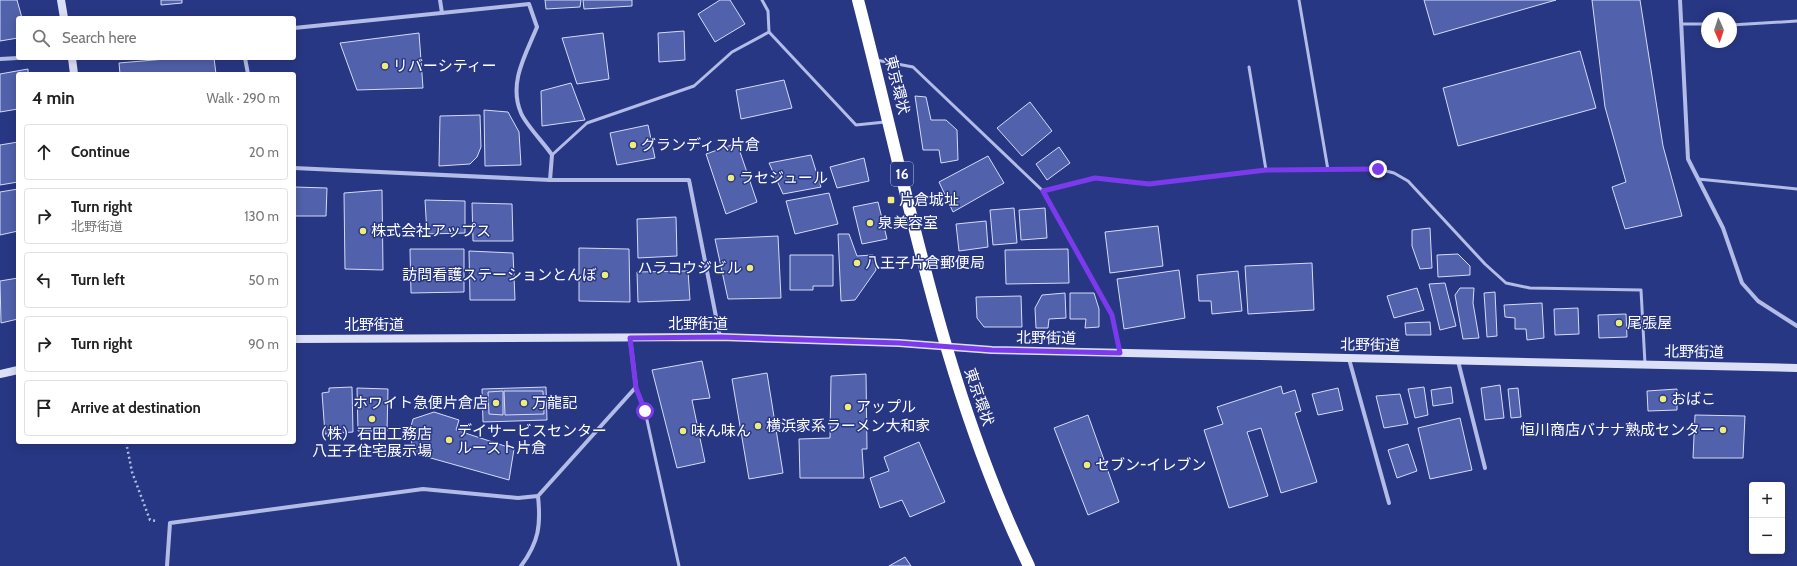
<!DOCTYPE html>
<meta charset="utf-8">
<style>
:root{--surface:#fff;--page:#f2f2f2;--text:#222;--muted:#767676;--line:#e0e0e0}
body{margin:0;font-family:Cabin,"Noto Sans JP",sans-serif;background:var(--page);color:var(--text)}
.controls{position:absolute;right:12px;bottom:12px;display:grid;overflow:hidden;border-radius:4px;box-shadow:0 2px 10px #0003}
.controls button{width:36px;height:36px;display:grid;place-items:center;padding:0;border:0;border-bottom:1px solid var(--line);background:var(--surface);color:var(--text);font:20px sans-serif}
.compass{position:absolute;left:1701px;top:12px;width:36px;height:36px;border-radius:50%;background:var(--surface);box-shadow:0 2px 10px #0003;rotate:177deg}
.stop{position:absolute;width:12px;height:12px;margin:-9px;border:3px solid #7c3aed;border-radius:50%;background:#fff}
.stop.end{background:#7c3aed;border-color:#fff;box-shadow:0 1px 4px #0008}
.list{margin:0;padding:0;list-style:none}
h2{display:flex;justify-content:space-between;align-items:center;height:52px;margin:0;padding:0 16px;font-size:17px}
h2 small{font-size:13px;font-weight:400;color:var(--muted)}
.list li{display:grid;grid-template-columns:26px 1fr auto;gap:12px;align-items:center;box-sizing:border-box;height:56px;margin:0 8px 8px;padding:0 8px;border:1px solid var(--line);border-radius:4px}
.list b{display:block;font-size:15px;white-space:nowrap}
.list p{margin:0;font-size:13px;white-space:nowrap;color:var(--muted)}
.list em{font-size:13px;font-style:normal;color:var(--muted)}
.icon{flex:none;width:22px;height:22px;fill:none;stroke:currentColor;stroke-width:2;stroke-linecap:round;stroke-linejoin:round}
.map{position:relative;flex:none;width:1797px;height:566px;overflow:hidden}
.search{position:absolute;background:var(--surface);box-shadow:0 2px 10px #0003;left:16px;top:16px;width:280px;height:44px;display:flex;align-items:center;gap:10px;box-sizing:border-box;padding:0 14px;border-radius:4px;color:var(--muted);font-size:15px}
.panel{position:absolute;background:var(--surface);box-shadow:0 2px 10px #0003;left:16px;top:72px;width:280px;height:372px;border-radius:4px}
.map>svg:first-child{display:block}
.building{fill:#5161ab;stroke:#d5dbf6}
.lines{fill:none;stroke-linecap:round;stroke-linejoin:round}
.path{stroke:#b2bce7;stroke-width:2.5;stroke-dasharray:2 3;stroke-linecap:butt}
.lane{stroke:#b2bce7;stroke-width:3}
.street{stroke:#b2bce7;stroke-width:4}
.secondary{stroke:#dce0f7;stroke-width:8}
.highway{stroke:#fff;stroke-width:12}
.route{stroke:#7c3aed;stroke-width:5}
.poi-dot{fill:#efec79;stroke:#283784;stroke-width:1.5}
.labels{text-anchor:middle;stroke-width:3;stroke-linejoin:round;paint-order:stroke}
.shield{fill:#283784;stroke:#bec3da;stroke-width:1}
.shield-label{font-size:14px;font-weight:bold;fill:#fff}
.poi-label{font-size:15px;fill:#fff;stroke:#283784;text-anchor:start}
.street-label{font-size:15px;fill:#fff;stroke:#283784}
</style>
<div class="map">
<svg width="1797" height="566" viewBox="0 0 1797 566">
<rect width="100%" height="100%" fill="#283784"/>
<g class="building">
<path d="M0,0H17L22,18H18V38L0,41Z"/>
<path d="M161,0H182V3L161,5Z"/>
<path d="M545,0H581L580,7L546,9Z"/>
<path d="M583,0H632V6L584,9Z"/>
<path d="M720,0H730L745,24L715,42L698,14Z"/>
<path d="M1424,0H1556L1434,35Z"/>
<path d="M1592,0H1640L1663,146L1682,216L1625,229L1612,187L1626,182L1605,107Z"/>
<path d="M684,31L685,60L659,62L658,33Z"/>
<path d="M419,33L423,88L357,90L340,43Z"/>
<path d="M603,33L609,79L577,84L562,38Z"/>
<path d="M1580,51L1596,108L1458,146L1443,88Z"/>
<path d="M177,58H214L216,74H120L119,63Z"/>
<path d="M28,69V74H18V109L0,112V74Z"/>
<path d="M784,80L792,108L741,119L736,90Z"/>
<path d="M571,83L585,120L542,126L541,91Z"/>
<path d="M915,96L926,97L931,120H946L957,130L958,160L941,163L939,150H923Z"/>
<path d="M1030,102L1052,131L1022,156L997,128Z"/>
<path d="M484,110L508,112L519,132L521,165L485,166Z"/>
<path d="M480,115L481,147L477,157L470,164L439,166L440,116Z"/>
<path d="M648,125L655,158L617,165L610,133Z"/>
<path d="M18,142V182L0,185V145Z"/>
<path d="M737,143L757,202L726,214L706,154Z"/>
<path d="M1059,147L1070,163L1047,180L1036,164Z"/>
<path d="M811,155L821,187L783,194L769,163Z"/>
<path d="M988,156L1004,183L953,212L939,182Z"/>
<path d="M864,158L869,181L837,188L830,167Z"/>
<path d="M294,187L327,188L326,216H294Z"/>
<path d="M18,189V231L0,235V192Z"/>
<path d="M382,190L383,270L345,269L344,193Z"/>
<path d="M829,193L838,224L795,234L786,201Z"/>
<path d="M425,200L465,201V233L427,234Z"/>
<path d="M878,202L887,239L862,244L853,207Z"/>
<path d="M472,203L512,204L513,241H473Z"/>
<path d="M1014,208L1017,243L993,245L990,210Z"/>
<path d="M1045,208L1047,238L1021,240L1019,210Z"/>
<path d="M676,217L677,256L638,258L637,219Z"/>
<path d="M986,221L988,247L959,251L956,224Z"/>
<path d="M1158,226L1163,266L1110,273L1105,232Z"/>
<path d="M1430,228L1432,268L1420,269L1412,246V230Z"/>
<path d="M838,234H849L857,256L873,255L876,270L855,300L841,301Z"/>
<path d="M778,236L781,298L728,299L715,239Z"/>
<path d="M579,248L629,249L630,302L579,301Z"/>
<path d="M410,249H464V292L411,293Z"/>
<path d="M1068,249L1069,283L1006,284L1005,250Z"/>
<path d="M469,251L513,253L515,300H470Z"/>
<path d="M1458,254L1470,266V275L1438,277L1437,255Z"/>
<path d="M790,255H833V286H813V290H790Z"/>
<path d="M1312,263L1314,310L1248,314L1245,266Z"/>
<path d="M1179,270L1185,318L1124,329L1117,279Z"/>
<path d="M688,271L690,300L638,302L637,272Z"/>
<path d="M1238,271L1242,311L1212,314L1211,301H1199L1197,275Z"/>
<path d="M18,278V319L1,323L0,281Z"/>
<path d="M1445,283L1456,326L1440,330L1429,284Z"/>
<path d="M1417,288L1424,310L1394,318L1387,296Z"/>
<path d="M1460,288H1474L1473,303L1479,338L1463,339L1455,295Z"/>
<path d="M1495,292L1497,336L1487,337L1484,293Z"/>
<path d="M1065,293L1066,318L1049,319L1048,328H1036L1035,308L1042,295Z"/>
<path d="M1070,293H1094L1099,309V327L1085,328L1086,319H1070Z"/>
<path d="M1021,296L1022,327H984L977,318L976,297Z"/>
<path d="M1542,303L1544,338L1527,340L1526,329H1515V318L1505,317L1504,305Z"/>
<path d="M1578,308L1579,334L1555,335L1554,309Z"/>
<path d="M1626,314L1627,337L1599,338L1598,315Z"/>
<path d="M1430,322L1431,335H1406L1405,323Z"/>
<path d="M702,361L710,398L692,400L705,462L677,468L652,370Z"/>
<path d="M767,373L783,473L749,479L732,379Z"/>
<path d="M866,374L867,449H862L864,478H800L799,439L830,438L831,376Z"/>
<path d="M1500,385L1504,418L1485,420L1481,388Z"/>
<path d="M1281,386L1283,394L1295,390L1301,411L1295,413L1317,482L1281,493L1261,428L1247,432L1268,496L1229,508L1204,430L1223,424L1217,407Z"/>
<path d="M352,387L353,432L325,434L322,393L329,392V388Z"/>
<path d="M546,387L547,420L483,422L482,389Z"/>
<path d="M1424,387L1428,415L1415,418L1408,389Z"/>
<path d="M1451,387L1453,403L1433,406L1431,390Z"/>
<path d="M357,388L388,389L387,431H358Z"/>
<path d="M1338,388L1343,410L1318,415L1312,394Z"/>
<path d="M1518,388L1521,417L1511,418L1508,389Z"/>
<path d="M1677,389V410L1648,411L1647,391Z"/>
<path d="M503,391V415L489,414L488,392Z"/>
<path d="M504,391H543L544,414L505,415Z"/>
<path d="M1400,394L1408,424L1384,428L1376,396Z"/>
<path d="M434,412L459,420L456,430L514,449L509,480L413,453L410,430L413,419Z"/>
<path d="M1088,415L1119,502L1088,515L1054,428Z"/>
<path d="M1695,415L1745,416L1743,458H1693Z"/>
<path d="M1460,418L1472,470L1430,479L1418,428Z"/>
<path d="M919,442L945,502L910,517L902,500L880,508L870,478L889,471L884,457Z"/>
<path d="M1408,444L1417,471L1397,478L1388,450Z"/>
<path d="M905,557L911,566H889Z"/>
</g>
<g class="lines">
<path class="path" d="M126,442L132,472L150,520L156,521"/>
<g class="lane">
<path d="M762,0L768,11L769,32L856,125L885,122"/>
<path d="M1299,0L1328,170"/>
<path d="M1682,24H1707"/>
<path d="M1731,25L1797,21"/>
<path d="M876,60L913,67L1043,191L1112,315L1120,351"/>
<path d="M1249,67L1266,170"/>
<path d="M552,155L587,123L694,86L732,52L769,32"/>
<path d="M1698,179L1797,189"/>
<path d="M1043,191L1095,178L1149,184L1266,170L1378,169L1394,173L1408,181L1485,264L1506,283L1530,288L1641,290L1645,364"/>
<path d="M636,387L645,411L679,566"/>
</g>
<g class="street">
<path d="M440,0L442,13"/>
<path d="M1680,0L1688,159L1723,228L1742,283L1758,301L1797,326"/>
<path d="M294,28L529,4L537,27C526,54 508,83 521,113C526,125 544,143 552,155L550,180H689L720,337"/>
<path d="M245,58L248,74"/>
<path d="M0,59L18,58"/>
<path d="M294,168L550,180"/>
<path d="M1349,359L1389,503"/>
<path d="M1458,361L1485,468"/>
<path d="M167,566L170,523L423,489L518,498L538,496L636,387L630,338"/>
<path d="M521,566C539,542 541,525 538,496"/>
</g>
<g class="secondary">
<path d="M61,0L64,18"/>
<path d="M72,58L74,74"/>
<path d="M294,339L721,337L899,343L992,350L1797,368"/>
<path d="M0,374L18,370"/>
</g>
<path class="highway" d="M858,0C908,192 942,386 1029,566"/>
</g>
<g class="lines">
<path class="route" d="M645,411L636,388L630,338L720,337L899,343L992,350L1120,353L1112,315L1043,191L1095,178L1149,184L1266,170L1378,169"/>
</g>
<g class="poi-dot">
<circle cx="385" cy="66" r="4"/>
<circle cx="633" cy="145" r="4"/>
<circle cx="731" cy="178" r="4"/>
<rect x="887" y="196" width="8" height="8" rx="2"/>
<circle cx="870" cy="223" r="4"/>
<circle cx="363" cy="231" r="4"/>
<circle cx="857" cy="263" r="4"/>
<circle cx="750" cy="268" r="4"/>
<circle cx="605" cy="275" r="4"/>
<circle cx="1619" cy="323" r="4"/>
<circle cx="1663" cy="399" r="4"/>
<circle cx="496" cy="403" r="4"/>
<circle cx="524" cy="403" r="4"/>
<circle cx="848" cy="407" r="4"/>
<circle cx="372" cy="419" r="4"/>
<circle cx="758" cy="426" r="4"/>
<circle cx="1723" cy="430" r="4"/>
<circle cx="683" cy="431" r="4"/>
<circle cx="449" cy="440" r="4"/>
<circle cx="1087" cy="465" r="4"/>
</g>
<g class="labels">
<rect class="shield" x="891" y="162" width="22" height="24" rx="3"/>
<g class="shield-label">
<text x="902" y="179">16</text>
</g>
<g class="poi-label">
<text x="393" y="71">リバーシティー</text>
<text x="641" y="150">グランディス片倉</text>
<text x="739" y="183">ラセジュール</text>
<text x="899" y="205">片倉城址</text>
<text x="878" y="228">泉美容室</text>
<text x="371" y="236">株式会社アップス</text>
<text x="865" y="268">八王子片倉郵便局</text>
<text x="742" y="273" text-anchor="end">ハラコウジビル</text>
<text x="597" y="280" text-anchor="end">訪問看護ステーションとんぼ</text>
<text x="1627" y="328">尾張屋</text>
<text x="1671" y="404">おばこ</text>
<text x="488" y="408" text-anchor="end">ホワイト急便片倉店</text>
<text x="532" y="408">万龍記</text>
<text x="856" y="412">アップル</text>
<text x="766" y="431">横浜家系ラーメン大和家</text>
<text x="1715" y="435" text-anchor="end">恒川商店バナナ熟成センター</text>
<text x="457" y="436">デイサービスセンター<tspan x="457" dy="17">ルースト片倉</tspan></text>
<text x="691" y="436">味ん味ん</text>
<text x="372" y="439" text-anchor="middle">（株）石田工務店<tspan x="372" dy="17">八王子住宅展示場</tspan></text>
<text x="1095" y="470">セブン-イレブン</text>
</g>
<g class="street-label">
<text transform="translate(897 85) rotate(76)" y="5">東京環状</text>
<text x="698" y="329">北野街道</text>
<text x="374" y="330">北野街道</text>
<text transform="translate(1046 338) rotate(1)" y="5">北野街道</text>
<text transform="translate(1370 345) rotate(1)" y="5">北野街道</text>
<text transform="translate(1694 352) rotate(1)" y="5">北野街道</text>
<text transform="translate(979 397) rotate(71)" y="5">東京環状</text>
</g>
</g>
</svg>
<div class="controls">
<button>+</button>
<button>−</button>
</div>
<svg class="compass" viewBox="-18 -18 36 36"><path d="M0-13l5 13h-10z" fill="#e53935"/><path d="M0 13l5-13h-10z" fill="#767676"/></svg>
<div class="stop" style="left:645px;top:411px"></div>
<div class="stop end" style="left:1378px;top:169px"></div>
<div class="search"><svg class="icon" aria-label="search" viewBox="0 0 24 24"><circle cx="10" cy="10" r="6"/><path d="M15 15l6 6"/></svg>Search here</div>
<section class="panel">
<h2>4 min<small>Walk · 290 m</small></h2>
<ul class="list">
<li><svg class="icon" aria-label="ahead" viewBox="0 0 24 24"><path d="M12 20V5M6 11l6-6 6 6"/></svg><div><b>Continue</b></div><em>20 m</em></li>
<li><svg class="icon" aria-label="right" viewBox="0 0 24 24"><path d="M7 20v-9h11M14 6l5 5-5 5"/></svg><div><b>Turn right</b><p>北野街道</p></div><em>130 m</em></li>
<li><svg class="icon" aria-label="left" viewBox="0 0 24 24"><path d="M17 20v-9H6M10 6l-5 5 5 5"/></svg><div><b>Turn left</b></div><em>50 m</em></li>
<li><svg class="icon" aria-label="right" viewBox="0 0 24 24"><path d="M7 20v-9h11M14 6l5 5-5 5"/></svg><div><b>Turn right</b></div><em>90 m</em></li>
<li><svg class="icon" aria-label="arrive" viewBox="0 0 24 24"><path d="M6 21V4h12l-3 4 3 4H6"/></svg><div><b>Arrive at destination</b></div></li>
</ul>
</section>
</div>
